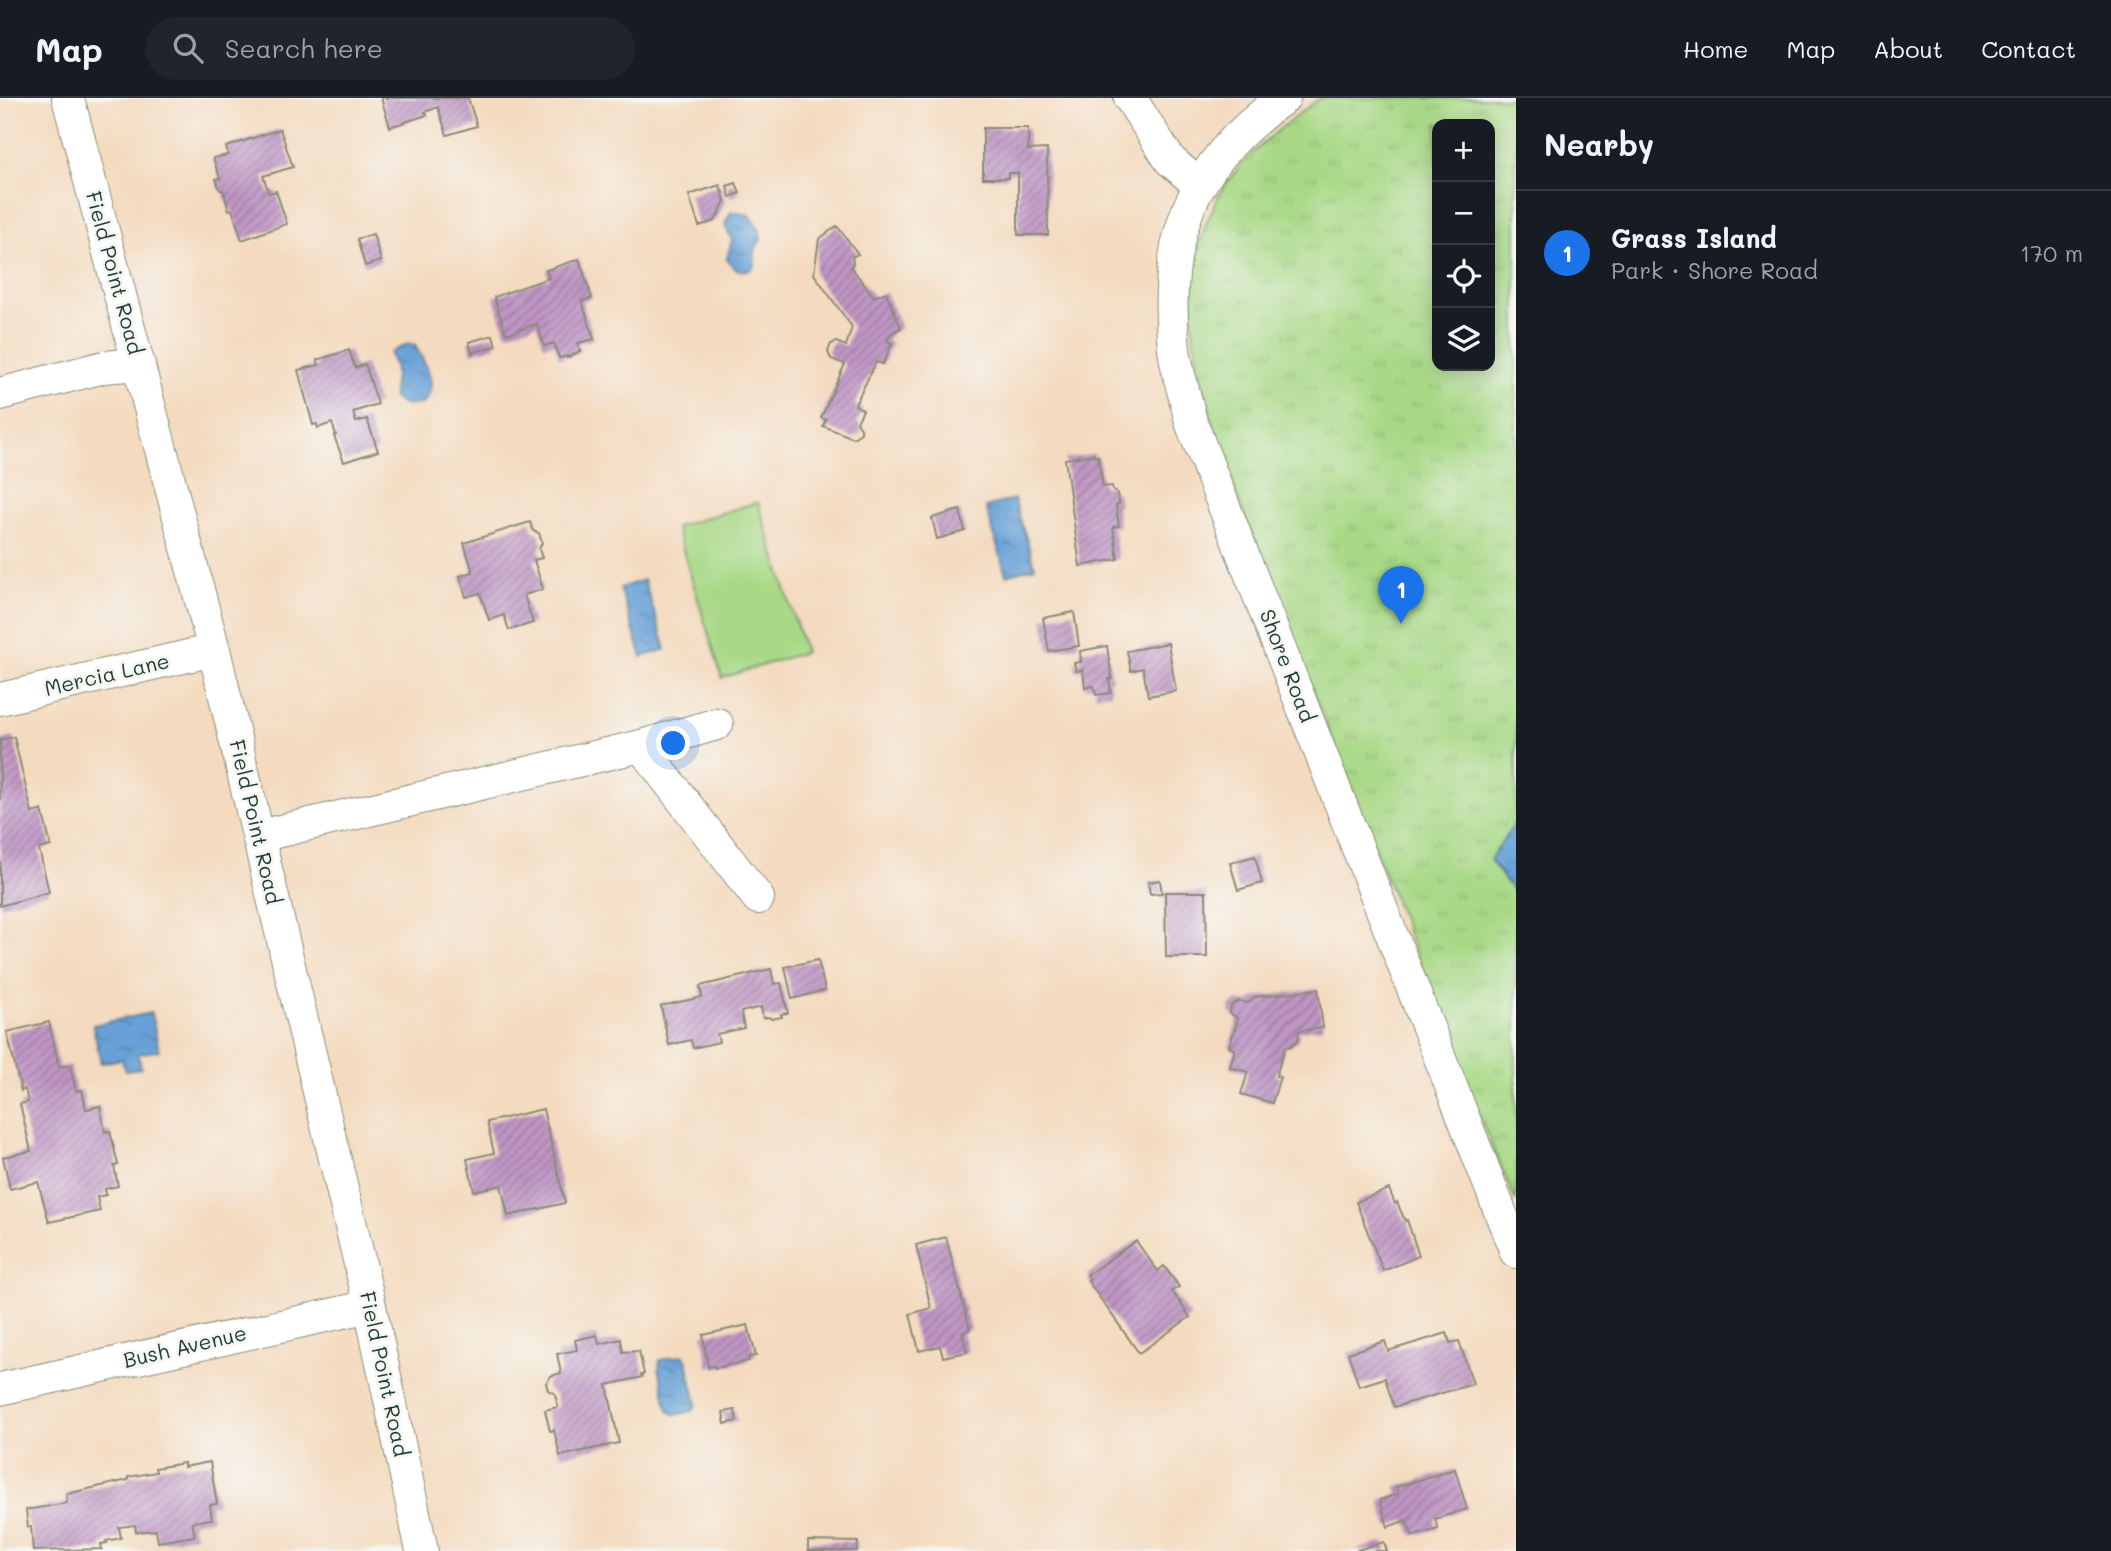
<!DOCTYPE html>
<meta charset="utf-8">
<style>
:root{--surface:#171b24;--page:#20242c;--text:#f1f3f6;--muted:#9ea1a6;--line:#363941;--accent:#1a73e8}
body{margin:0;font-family:Mali,sans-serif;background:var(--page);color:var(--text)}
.controls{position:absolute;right:21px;top:21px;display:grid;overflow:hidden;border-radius:14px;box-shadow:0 4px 18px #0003}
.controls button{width:63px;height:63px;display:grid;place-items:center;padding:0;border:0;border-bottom:2px solid var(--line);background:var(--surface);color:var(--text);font:35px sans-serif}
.you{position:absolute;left:674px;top:646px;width:24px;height:24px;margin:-18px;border:5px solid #fff;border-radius:50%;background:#1a73e8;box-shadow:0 0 0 10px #1a73e833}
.badge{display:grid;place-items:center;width:46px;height:46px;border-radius:50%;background:var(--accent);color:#fff;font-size:23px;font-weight:700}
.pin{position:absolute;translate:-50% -58px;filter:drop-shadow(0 2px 4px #0008)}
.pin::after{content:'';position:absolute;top:37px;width:24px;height:21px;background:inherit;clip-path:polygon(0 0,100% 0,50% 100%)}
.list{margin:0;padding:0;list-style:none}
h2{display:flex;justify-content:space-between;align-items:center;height:91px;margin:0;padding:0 28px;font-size:30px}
h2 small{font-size:23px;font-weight:400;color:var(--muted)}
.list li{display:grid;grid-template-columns:46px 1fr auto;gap:21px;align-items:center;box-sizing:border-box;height:126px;padding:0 28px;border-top:2px solid var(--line)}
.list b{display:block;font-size:26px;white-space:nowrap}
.list p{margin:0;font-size:23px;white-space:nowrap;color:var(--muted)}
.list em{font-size:23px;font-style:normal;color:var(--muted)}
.icon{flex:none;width:38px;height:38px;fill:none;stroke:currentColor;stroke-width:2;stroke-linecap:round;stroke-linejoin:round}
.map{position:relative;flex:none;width:1516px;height:1453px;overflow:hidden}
header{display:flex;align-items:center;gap:42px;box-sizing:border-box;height:98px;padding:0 35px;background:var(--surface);border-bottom:2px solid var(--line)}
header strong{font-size:33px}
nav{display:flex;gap:38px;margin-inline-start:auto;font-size:24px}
.search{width:490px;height:63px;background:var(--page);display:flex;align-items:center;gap:18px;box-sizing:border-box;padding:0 24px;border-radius:38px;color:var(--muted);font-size:26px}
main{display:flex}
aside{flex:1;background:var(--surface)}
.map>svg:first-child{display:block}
.grass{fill:url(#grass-tufts);stroke:#648b5e;stroke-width:2;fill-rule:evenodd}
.garden{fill:#a9d987;stroke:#648b5e;stroke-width:2}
.water{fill:url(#water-ripples);stroke:#446f86;stroke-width:2}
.building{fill:url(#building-hatch)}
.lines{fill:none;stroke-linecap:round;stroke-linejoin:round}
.minor-casing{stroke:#8a8c79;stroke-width:34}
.minor{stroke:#fff;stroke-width:32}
.labels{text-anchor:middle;stroke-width:6;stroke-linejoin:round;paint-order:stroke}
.street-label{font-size:21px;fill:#1f3d34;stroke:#f6f6f2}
</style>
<header>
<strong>Map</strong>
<div class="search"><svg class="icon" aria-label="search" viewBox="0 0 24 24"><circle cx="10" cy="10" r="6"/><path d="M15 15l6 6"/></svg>Search here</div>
<nav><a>Home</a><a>Map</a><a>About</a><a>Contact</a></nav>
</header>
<main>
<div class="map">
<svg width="1516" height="1453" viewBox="0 0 1516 1453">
<defs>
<pattern id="grass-tufts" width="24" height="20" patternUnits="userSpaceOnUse" patternTransform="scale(1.75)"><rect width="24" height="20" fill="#a9d987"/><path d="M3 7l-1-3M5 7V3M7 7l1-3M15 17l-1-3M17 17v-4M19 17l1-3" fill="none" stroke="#91bb75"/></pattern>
<pattern id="water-ripples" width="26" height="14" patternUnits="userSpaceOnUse" patternTransform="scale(1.75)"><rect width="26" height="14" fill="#68a1d7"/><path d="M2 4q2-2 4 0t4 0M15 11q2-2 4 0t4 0" fill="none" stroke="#5584af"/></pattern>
<pattern id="building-hatch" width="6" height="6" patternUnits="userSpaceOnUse" patternTransform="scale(1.75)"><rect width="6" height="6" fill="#bf95c4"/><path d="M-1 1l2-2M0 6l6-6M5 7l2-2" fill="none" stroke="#9b7ba0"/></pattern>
</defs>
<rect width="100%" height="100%" fill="#f6f6f2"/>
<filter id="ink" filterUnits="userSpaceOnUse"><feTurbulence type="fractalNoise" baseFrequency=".0143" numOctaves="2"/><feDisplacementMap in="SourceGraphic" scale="14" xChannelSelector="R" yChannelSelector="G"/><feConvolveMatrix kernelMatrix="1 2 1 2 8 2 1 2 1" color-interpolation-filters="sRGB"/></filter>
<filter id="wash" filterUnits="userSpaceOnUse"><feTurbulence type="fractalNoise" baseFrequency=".00686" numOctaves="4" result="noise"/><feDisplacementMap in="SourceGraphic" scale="28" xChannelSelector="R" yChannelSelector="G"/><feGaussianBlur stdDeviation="1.57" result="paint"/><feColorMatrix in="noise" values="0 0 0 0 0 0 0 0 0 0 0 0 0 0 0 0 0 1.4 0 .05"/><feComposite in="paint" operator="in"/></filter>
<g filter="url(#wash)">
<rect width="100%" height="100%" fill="#f4dabe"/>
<path class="grass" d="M1320,0H1516V1104L1480,1020L1239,403C1209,313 1168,213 1209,119C1214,110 1217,98 1223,90C1248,53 1284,27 1320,0ZM1437,26H1490V268H1437Z"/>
<path class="garden" d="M758,404L805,554L722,580L676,429Z"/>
<g class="water">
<path d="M731,114L750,117L759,131L761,141L755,151V167L750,172C738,174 733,171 727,160L732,142L725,126Z"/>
<path d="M414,246C425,265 441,288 422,306L404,307L393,300C392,289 396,282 395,274C395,268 391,261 390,255L405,247Z"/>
<path d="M1014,401L1035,469L1006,477L986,409Z"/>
<path d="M644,482L666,551L642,559L620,490Z"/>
<path d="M1516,724V796L1490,762Z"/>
<path d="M151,915L159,952L138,956L141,970L125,973L122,961L101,965L93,927Z"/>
<path d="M683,1257L687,1263L697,1306L693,1313L676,1317L668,1313L659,1271L660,1262Z"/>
</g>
<g id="blocks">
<g class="building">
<path d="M381,0H468L477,28L447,37L438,9L425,14L427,17L390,29Z"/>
<path d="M983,30H1028V52L1047,51L1048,137H1018V75H1008V80H983Z"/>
<path d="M280,31L293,69L263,78L269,95L276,93L287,126L242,142L232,111L229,112L223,92H220L216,81L220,80L213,60L228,57L226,49Z"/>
<path d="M736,85L740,95L730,99L727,88Z"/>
<path d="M720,87L725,103L715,123L699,128L689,97Z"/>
<path d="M837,128L858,156L852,159L853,165L851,169L874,199L886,194L901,230L891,235L887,243L892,245L883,266L876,264L855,307L863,312L857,324L861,330V335L853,340L823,328L826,321L821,320L845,266L831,261L828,254L831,246L836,244L846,248L852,229L814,176L819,141Z"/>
<path d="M373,136L381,163L365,168L357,141Z"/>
<path d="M579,161L592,200L582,203L594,241L578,245L580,253L567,260V258L559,260L554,245L544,248L537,226L506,236L494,199L549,180L546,172Z"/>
<path d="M493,237L496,248L472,255L469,244Z"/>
<path d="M349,252L355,270L365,266L378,306L353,314L356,324L367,321L378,353L344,364L334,338L336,337L332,325L318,330L317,326L313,327L298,272L319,267L317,262Z"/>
<path d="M1094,356V359L1098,358L1103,389L1112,388L1113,393L1117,395L1119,405L1116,408L1119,428L1113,429L1118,461L1080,468L1065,361Z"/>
<path d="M960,412L965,433L937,441L932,420Z"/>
<path d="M530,424L533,433L539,435L542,445L539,451L542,460L534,462L543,491L524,497L533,525L509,532L504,517L489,522L480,495L466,499L460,478L473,474L464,445Z"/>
<path d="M1074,514L1079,548L1049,553L1043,520Z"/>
<path d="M1168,545L1176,593L1148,598L1143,570L1131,573L1127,553Z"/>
<path d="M1107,548L1112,581H1109L1111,595L1096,597L1094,588L1085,590L1083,572L1076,573L1074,565L1081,564L1080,553Z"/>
<path d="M14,639L32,715L42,712L51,748L39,751L49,794L0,808V642Z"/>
<path d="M1255,758L1262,785L1238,792L1230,765Z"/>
<path d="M1160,782L1162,795L1150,796L1148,784Z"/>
<path d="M1165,794H1206L1207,859H1166Z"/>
<path d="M818,862L825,892L792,901L785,869Z"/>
<path d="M771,871L774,886L781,885L788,915L781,916L782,919L771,921L769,919L763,920L761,909L741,914L744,930L717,936L719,944L693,950L691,942L669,947L661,908L702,899L700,888Z"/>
<path d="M1318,891L1323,930L1299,933L1298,942L1291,948L1285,949L1276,978L1280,979L1272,1005L1241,996L1248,974L1230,969L1235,952L1229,949L1238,921L1230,915L1231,907L1239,903L1248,905L1255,899Z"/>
<path d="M49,924L59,969L70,967L76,993L82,992L86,1011L100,1008L105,1034L110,1033L118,1067L114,1068L118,1088L105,1091L106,1097L97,1099L100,1113L49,1124L38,1084L10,1091L3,1059L31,1053L20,1006L28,1004L25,991L21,993L7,934Z"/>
<path d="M543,1011L565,1105L508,1118L501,1087L474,1093L467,1061L494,1055L487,1024Z"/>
<path d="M1389,1091L1395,1106L1397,1104L1405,1123L1407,1122L1419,1158L1383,1173L1356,1104Z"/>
<path d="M946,1139L970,1232L962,1234L967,1254L943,1259L940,1248L919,1253L910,1216L931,1210L916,1147Z"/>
<path d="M1136,1143L1158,1173L1164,1168L1179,1189L1172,1193L1190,1219L1139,1255L1088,1183L1090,1181L1087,1177Z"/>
<path d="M748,1227L756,1258L748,1259L749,1263L715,1270V1268L708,1269L703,1237Z"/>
<path d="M1447,1235L1450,1245L1459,1243L1473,1286L1394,1309L1385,1280L1359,1288L1348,1255L1385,1243L1388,1253Z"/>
<path d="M597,1237L599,1246L621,1241L623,1254L639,1253L644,1276L641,1277L642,1279L607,1287L619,1345L560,1358L554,1332L550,1333L545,1312L558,1309L555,1296L548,1292L546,1285L551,1278L561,1275L557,1256L577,1252L575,1242Z"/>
<path d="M735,1312L737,1323L725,1326L723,1314Z"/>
<path d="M210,1364L217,1406L210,1407L212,1421L192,1424L195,1438L158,1444L156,1432L136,1434L135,1427L119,1429L121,1440L106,1443L107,1445L101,1446L102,1451L33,1453L31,1429H28L26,1412L67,1405L66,1396L128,1382V1379L156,1374L155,1370L184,1365V1369Z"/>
<path d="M1455,1371L1467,1411L1435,1421L1438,1431L1413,1438L1406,1422L1388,1429L1380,1402L1398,1396L1396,1389Z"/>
<path d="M808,1443L858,1444L857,1453H808Z"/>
<path d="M1384,1444L1387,1453H1357V1452Z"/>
</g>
</g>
</g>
<g filter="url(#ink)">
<use href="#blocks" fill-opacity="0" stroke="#8a8c79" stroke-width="2"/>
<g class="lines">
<defs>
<g id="minor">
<path d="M68,0L214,552L370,1208L422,1453"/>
<path d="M1130,0L1170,62L1199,87"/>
<path d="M1284,0C1191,65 1162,139 1174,251C1177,275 1186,300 1191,324L1516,1154"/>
<path d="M0,296L104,269L139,266"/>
<path d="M0,601L214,552"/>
<path d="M641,648L717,626"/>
<path d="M259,738L641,648L758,800"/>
<path d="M0,1291L370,1208"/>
</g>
</defs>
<use href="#minor" class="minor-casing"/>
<use href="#minor" class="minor"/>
</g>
</g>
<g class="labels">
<g class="street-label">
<text transform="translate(114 175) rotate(75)" y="7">Field Point Road</text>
<text transform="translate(1287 568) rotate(69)" y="7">Shore Road</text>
<text transform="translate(107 577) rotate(-13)" y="7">Mercia Lane</text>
<text transform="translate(255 724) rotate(77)" y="7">Field Point Road</text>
<text transform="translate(185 1249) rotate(-13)" y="7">Bush Avenue</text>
<text transform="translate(384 1276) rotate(78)" y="7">Field Point Road</text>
</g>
</g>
</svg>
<div class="controls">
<button>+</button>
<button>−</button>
<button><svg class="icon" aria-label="locate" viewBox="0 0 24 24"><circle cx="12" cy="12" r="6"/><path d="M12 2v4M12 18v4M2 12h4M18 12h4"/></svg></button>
<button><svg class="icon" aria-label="layers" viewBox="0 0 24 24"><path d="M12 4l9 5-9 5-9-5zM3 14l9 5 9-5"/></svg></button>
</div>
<div class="you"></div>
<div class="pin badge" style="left:1401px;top:526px">1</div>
</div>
<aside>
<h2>Nearby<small></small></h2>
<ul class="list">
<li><span class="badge">1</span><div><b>Grass Island</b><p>Park · Shore Road</p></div><em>170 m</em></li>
</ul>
</aside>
</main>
